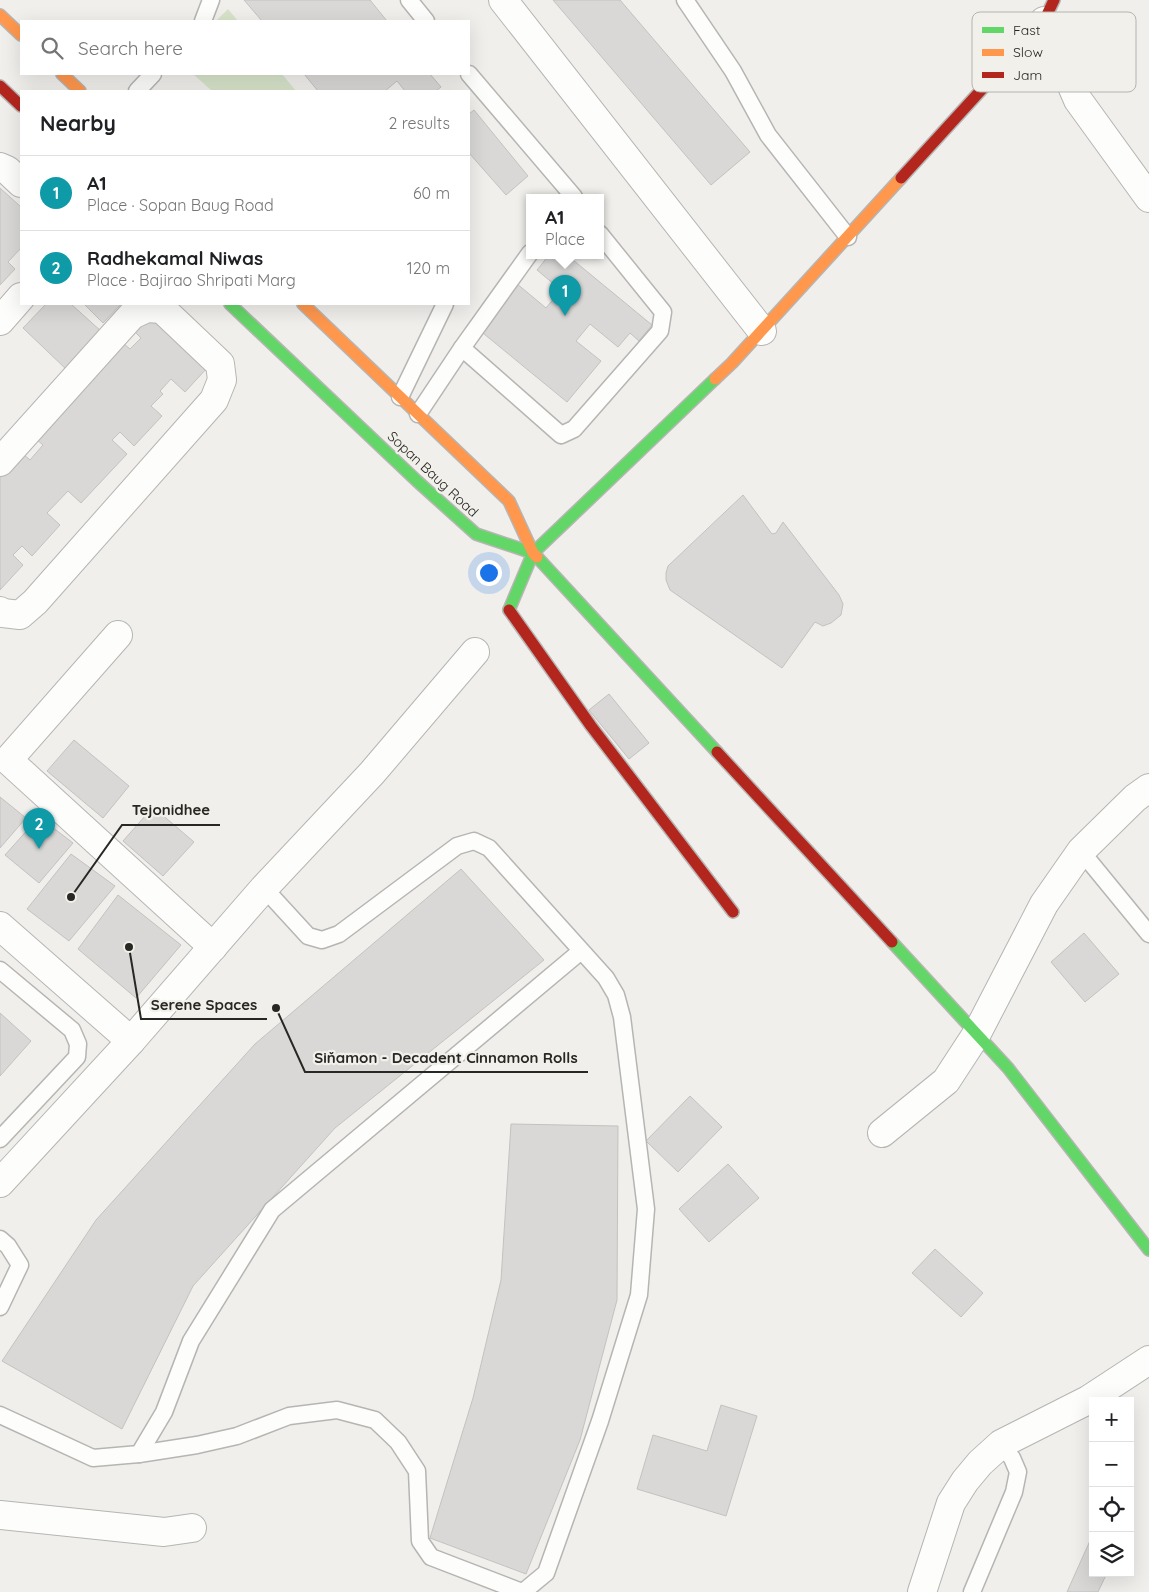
<!DOCTYPE html>
<meta charset="utf-8">
<style>
:root{--surface:#fff;--page:#f2f2f2;--text:#202124;--muted:#757577;--line:#e0e0e0;--accent:#b45309}
body{margin:0;font-family:Quicksand,sans-serif;background:var(--page);color:var(--text)}
.controls{position:absolute;right:15px;bottom:15px;display:grid;overflow:hidden;border-radius:0px;box-shadow:0 5px 20px #0002}
.controls button{width:45px;height:45px;display:grid;place-items:center;padding:0;border:0;border-bottom:1px solid var(--line);background:var(--surface);color:var(--text);font:25px sans-serif}
.you{position:absolute;left:488px;top:572px;width:18px;height:18px;margin:-12px;border:4px solid #fff;border-radius:50%;background:#1a73e8;box-shadow:0 0 0 8px #1a73e833}
.badge{display:grid;place-items:center;width:32px;height:32px;border-radius:50%;background:var(--accent);color:#fff;font-size:16px;font-weight:700}
.pin{position:absolute;translate:-50% -41px;filter:drop-shadow(0 1px 2px #0008)}
.pin::after{content:'';position:absolute;top:26px;width:18px;height:15px;background:inherit;clip-path:polygon(0 0,100% 0,50% 100%)}
.popup{position:absolute;left:526px;top:194px;width:78px;height:65px;box-sizing:border-box;display:grid;place-content:center;border-radius:0px;background:var(--surface);filter:drop-shadow(0 1px 4px #0005);font-size:16px;white-space:nowrap;color:var(--muted)}
.popup b{font-size:19px;color:var(--text)}
.popup::after{content:'';position:absolute;left:50%;top:100%;margin-left:-10px;border:10px solid transparent;border-top-color:var(--surface)}
.list{margin:0;padding:0;list-style:none}
h2{display:flex;justify-content:space-between;align-items:center;height:65px;margin:0;padding:0 20px;font-size:21px}
h2 small{font-size:16px;font-weight:400;color:var(--muted)}
.list li{display:grid;grid-template-columns:32px 1fr auto;gap:15px;align-items:center;box-sizing:border-box;height:75px;padding:0 20px;border-top:1px solid var(--line)}
.list b{display:block;font-size:19px;white-space:nowrap}
.list p{margin:0;font-size:16px;white-space:nowrap;color:var(--muted)}
.list em{font-size:16px;font-style:normal;color:var(--muted)}
.icon{flex:none;width:28px;height:28px;fill:none;stroke:currentColor;stroke-width:2;stroke-linecap:round;stroke-linejoin:round}
.map{position:relative;flex:none;width:1149px;height:1592px;overflow:hidden}
.search{position:absolute;background:var(--surface);box-shadow:0 5px 20px #0002;left:20px;top:20px;width:450px;height:55px;display:flex;align-items:center;gap:12px;box-sizing:border-box;padding:0 18px;border-radius:0px;color:var(--muted);font-size:19px}
.panel{position:absolute;background:var(--surface);box-shadow:0 5px 20px #0002;left:20px;top:90px;width:450px;height:215px;border-radius:0px}
.map>svg:first-child{display:block}
.green{fill:#d7e3c9}
.building{fill:#d9d8d6;stroke:#c3c2c0}
.lines{fill:none;stroke-linecap:round;stroke-linejoin:round}
.lane-casing{stroke:#b6b5b3;stroke-width:19}
.street-casing{stroke:#b6b5b3;stroke-width:30}
.fast-casing{stroke:#b6b5b3;stroke-width:14}
.slow-casing{stroke:#b6b5b3;stroke-width:14}
.jam-casing{stroke:#b6b5b3;stroke-width:14}
.lane{stroke:#fdfdfc;stroke-width:16}
.street{stroke:#fdfdfc;stroke-width:28}
.fast{stroke:#63d668;stroke-width:11}
.slow{stroke:#ff974d;stroke-width:11}
.jam{stroke:#b3261e;stroke-width:11}
.labels{text-anchor:middle;stroke-width:4.5;stroke-linejoin:round;paint-order:stroke}
.street-label{font-size:14px;fill:#272724;stroke:#f2f0ea}
.key{fill:#f2f0ea;stroke:#b5b4af;stroke-width:1}
.key-label{font-size:14px;fill:#272724}
.leader{fill:none;stroke:#272724;stroke-width:2}
.callout-dot{fill:#272724;stroke:#f2f0ea;stroke-width:2}
.callout-label{font-size:15px;text-anchor:middle;font-weight:bold;fill:#272724;stroke:#f2f0ea;stroke-width:4.5;stroke-linejoin:round;paint-order:stroke}
</style>
<div class="map">
<svg width="1149" height="1592" viewBox="0 0 1149 1592">
<rect width="100%" height="100%" fill="#f0efec"/>
<g class="green">
<path d="M228,9L238,21H216Z"/>
<path d="M193,74H282L296,91H212Z"/>
</g>
<g class="building">
<path d="M244,0H370L387,21H262Z"/>
<path d="M553,0H620L750,152L711,185Z"/>
<path d="M304,74H430L441,87L436,91H405L397,81L385,91H318Z"/>
<path d="M474,110L528,176L506,195L469,153V114Z"/>
<path d="M0,188L21,207V248L8,262L15,269L0,285Z"/>
<path d="M549,255H567L652,325L639,341L630,333L618,347L590,324L576,341L601,361L567,402L478,329L516,283L546,308L561,290L537,270Z"/>
<path d="M46,304H71L102,332L67,370L23,328Z"/>
<path d="M84,304H121L103,323Z"/>
<path d="M151,314L208,367L185,392L171,379L160,391L163,394L151,406L162,416L134,446L120,432L112,440L127,454L81,503L68,491L47,513L60,525L32,556L22,546L13,555L23,565L0,590V475L21,452L30,460L43,445L35,438L123,343L130,349L141,338L134,331Z"/>
<path d="M743,495L772,534L776,533L783,522L839,595L843,604L841,615L831,623L823,626L815,622L782,668L670,590L666,580V573L668,566Z"/>
<path d="M609,694L649,743L629,759L589,710Z"/>
<path d="M74,740L129,786L103,818L47,771Z"/>
<path d="M0,797L26,818L0,848Z"/>
<path d="M153,807L194,842L163,876L123,841Z"/>
<path d="M39,817L73,843L39,883L5,855Z"/>
<path d="M71,854L115,886L69,941L27,909Z"/>
<path d="M461,869L544,960L335,1128L193,1286L122,1429L2,1361L96,1220L255,1044Z"/>
<path d="M118,895L181,945L136,998L78,949Z"/>
<path d="M1084,933L1119,974L1085,1002L1051,962Z"/>
<path d="M0,1013L31,1041L0,1076Z"/>
<path d="M690,1096L722,1127L678,1172L646,1141Z"/>
<path d="M511,1124L618,1126L617,1300L580,1440L526,1574L430,1538L473,1398L501,1280Z"/>
<path d="M728,1164L759,1198L709,1242L679,1209Z"/>
<path d="M935,1249L983,1293L961,1317L912,1273Z"/>
<path d="M721,1405L757,1416L726,1516L637,1489L653,1435L707,1451Z"/>
<path d="M1093,1534V1573H1107L1098,1592H1067Z"/>
</g>
<g class="lines">
<defs>
<g id="lane">
<path d="M409,0L426,21"/>
<path d="M685,0L733,71L768,135L848,237"/>
<path d="M203,21L211,0"/>
<path d="M469,74L574,197"/>
<path d="M137,91L153,74"/>
<path d="M462,348L561,435L574,429L660,331L663,312L600,234"/>
<path d="M400,397L445,304"/>
<path d="M418,414L462,348L530,253"/>
<path d="M1081,851L1149,934"/>
<path d="M264,888L308,936L322,940L339,934L457,846L474,841L489,848L606,978L616,995L622,1017L646,1209L639,1295L600,1421L546,1573L523,1592"/>
<path d="M0,970L72,1030L78,1044L77,1057L0,1139"/>
<path d="M0,1239L8,1246L20,1265L0,1307"/>
<path d="M0,1415L93,1458L139,1454L164,1412L191,1341L272,1210L581,951"/>
<path d="M139,1454L197,1445L237,1436L289,1416L337,1410L375,1420L398,1442L417,1471L420,1541L431,1557L522,1592"/>
<path d="M972,1592L1014,1492L1018,1472L1012,1458L1001,1444"/>
</g>
<g id="street">
<path d="M503,0L762,331"/>
<path d="M1044,21L1078,100L1149,198"/>
<path d="M0,167L7,170L21,183"/>
<path d="M0,321L21,297"/>
<path d="M0,462L132,315L147,308L162,309L220,364L222,380L214,400L35,602L20,615L3,613L0,611"/>
<path d="M118,635L8,760L213,947"/>
<path d="M0,926L131,1041"/>
<path d="M882,1133L946,1081L976,1035L1044,904L1081,851L1135,798L1149,788"/>
<path d="M0,1183L131,1041L264,888L372,773L475,652"/>
<path d="M0,1515L164,1532L192,1528"/>
<path d="M922,1592L951,1503L965,1481L980,1463L1001,1444L1088,1400L1149,1360"/>
</g>
<g id="fast">
<path d="M230,304L417,481L476,534L533,553"/>
<path d="M537,557L717,752"/>
<path d="M509,610L533,553L715,379"/>
<path d="M892,942L1008,1068L1149,1250"/>
</g>
<g id="slow">
<path d="M0,15L21,35"/>
<path d="M62,74L80,91"/>
<path d="M303,304L509,501L533,553L537,557"/>
<path d="M715,379L732,363L901,178"/>
</g>
<g id="jam">
<path d="M0,86L21,106"/>
<path d="M901,178L1044,21L1054,0"/>
<path d="M509,610L591,726L733,912"/>
<path d="M717,752L892,942"/>
</g>
</defs>
<use href="#lane" class="lane-casing"/>
<use href="#street" class="street-casing"/>
<use href="#fast" class="fast-casing"/>
<use href="#slow" class="slow-casing"/>
<use href="#jam" class="jam-casing"/>
<use href="#lane" class="lane"/>
<use href="#street" class="street"/>
<use href="#fast" class="fast"/>
<use href="#slow" class="slow"/>
<use href="#jam" class="jam"/>
</g>
<g class="labels">
<g class="street-label">
<text transform="translate(433 474) rotate(43)" y="5">Sopan Baug Road</text>
</g>
</g>
<rect x="972" y="12" width="164" height="80" rx="8" class="key"/>
<rect x="982" y="27" width="22" height="6" fill="#63d668"/>
<rect x="982" y="49" width="22" height="7" fill="#ff974d"/>
<rect x="982" y="72" width="22" height="6" fill="#b3261e"/>
<g class="key-label">
<text x="1013" y="35">Fast</text>
<text x="1013" y="57">Slow</text>
<text x="1013" y="80">Jam</text>
</g>
<path class="leader" d="M71 897L122 825H220M129 947L141 1019H267M276 1008L305 1072H588"/>
<g class="callout-dot">
<circle cx="71" cy="897" r="5"/>
<circle cx="129" cy="947" r="5"/>
<circle cx="276" cy="1008" r="5"/>
</g>
<g class="callout-label">
<text x="171" y="815">Tejonidhee</text>
<text x="204" y="1010">Serene Spaces</text>
<text x="446" y="1063">Siňamon - Decadent Cinnamon Rolls</text>
</g>
</svg>
<div class="controls">
<button>+</button>
<button>−</button>
<button><svg class="icon" aria-label="locate" viewBox="0 0 24 24"><circle cx="12" cy="12" r="6"/><path d="M12 2v4M12 18v4M2 12h4M18 12h4"/></svg></button>
<button><svg class="icon" aria-label="layers" viewBox="0 0 24 24"><path d="M12 4l9 5-9 5-9-5zM3 14l9 5 9-5"/></svg></button>
</div>
<div class="you"></div>
<div class="pin badge" style="left:565px;top:316px;background:#0f9aa8">1</div>
<div class="popup"><b>A1</b>Place</div>
<div class="pin badge" style="left:39px;top:849px;background:#0f9aa8">2</div>
<div class="search"><svg class="icon" aria-label="search" viewBox="0 0 24 24"><circle cx="10" cy="10" r="6"/><path d="M15 15l6 6"/></svg>Search here</div>
<section class="panel">
<h2>Nearby<small>2 results</small></h2>
<ul class="list">
<li><span class="badge" style="background:#0f9aa8">1</span><div><b>A1</b><p>Place · Sopan Baug Road</p></div><em>60 m</em></li>
<li><span class="badge" style="background:#0f9aa8">2</span><div><b>Radhekamal Niwas</b><p>Place · Bajirao Shripati Marg</p></div><em>120 m</em></li>
</ul>
</section>
</div>
